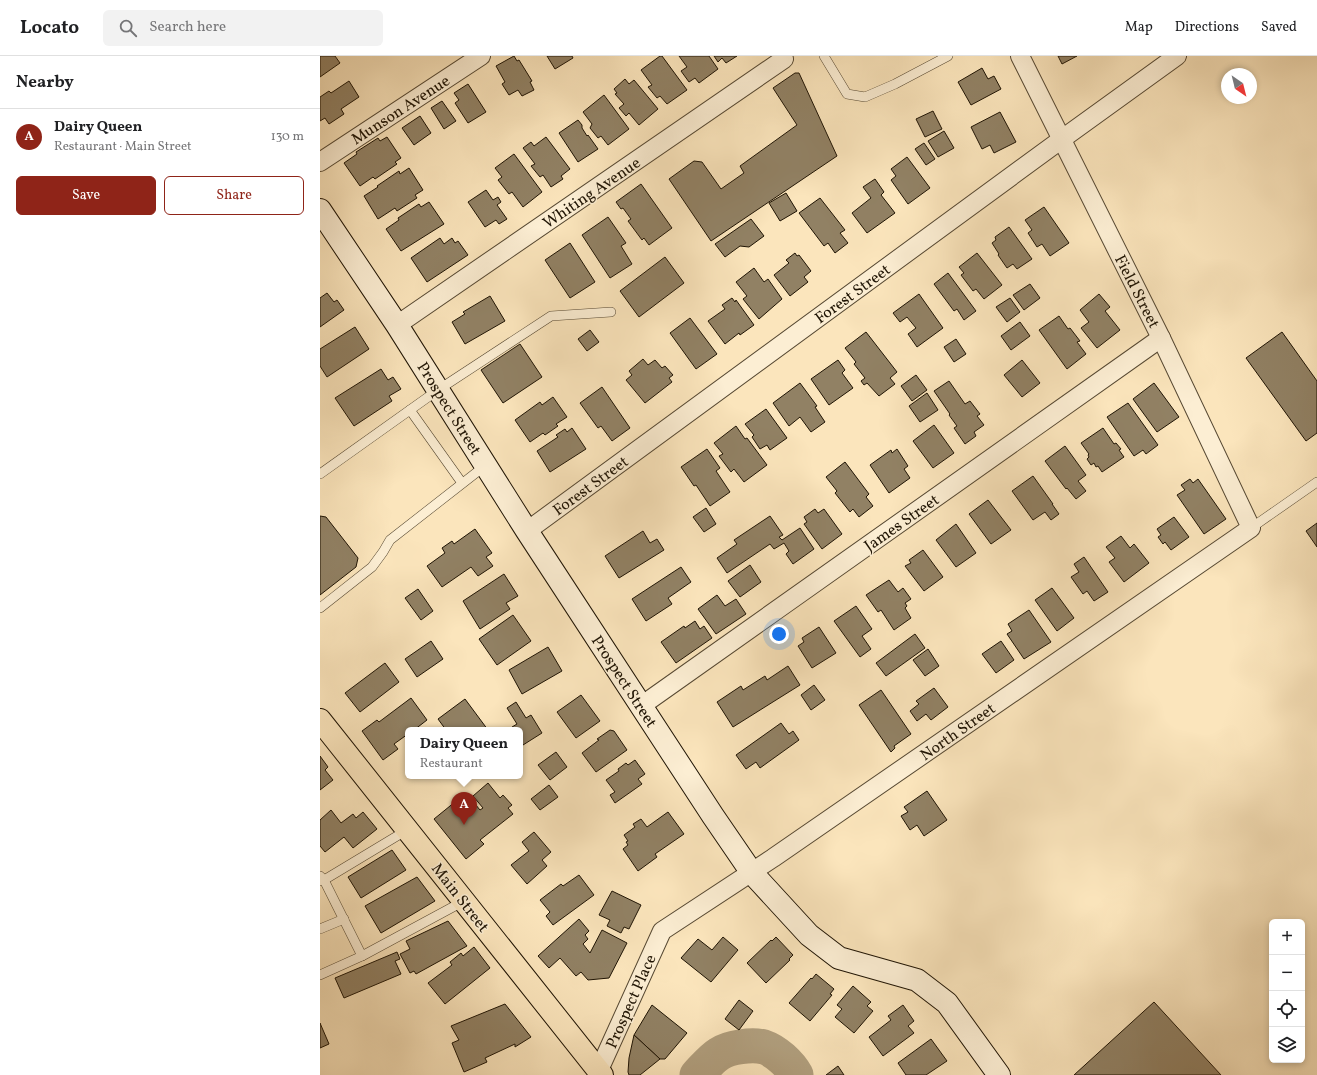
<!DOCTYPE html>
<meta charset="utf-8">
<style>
:root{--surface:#fff;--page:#f2f2f2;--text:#202124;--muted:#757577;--line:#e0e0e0;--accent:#8f2418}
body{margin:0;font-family:Vollkorn,serif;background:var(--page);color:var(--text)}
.controls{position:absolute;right:12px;bottom:12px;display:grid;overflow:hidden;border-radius:6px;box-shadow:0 2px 6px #0003}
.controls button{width:36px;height:36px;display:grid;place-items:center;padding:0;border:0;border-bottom:1px solid var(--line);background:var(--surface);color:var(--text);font:20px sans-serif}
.compass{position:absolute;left:901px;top:12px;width:36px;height:36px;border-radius:50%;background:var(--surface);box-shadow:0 2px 6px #0003;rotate:145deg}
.you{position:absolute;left:459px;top:578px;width:14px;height:14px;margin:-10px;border:3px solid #fff;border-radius:50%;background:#1a73e8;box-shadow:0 0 0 6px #1a73e833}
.badge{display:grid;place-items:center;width:26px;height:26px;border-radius:50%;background:var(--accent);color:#fff;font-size:13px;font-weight:700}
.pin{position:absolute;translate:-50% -33px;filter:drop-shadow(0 1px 2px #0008)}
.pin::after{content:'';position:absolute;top:21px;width:14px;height:12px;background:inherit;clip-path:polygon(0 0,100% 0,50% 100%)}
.popup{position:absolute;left:85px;top:671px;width:118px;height:52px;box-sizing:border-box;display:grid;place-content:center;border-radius:6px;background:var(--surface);filter:drop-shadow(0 1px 3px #0005);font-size:13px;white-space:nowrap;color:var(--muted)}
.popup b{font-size:15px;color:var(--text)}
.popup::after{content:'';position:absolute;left:50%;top:100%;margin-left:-8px;border:8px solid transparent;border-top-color:var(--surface)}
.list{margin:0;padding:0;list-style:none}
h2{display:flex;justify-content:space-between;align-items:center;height:52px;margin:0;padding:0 16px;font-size:17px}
h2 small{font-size:13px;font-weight:400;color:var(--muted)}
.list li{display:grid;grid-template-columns:26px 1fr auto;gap:12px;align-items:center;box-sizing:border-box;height:56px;padding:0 16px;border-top:1px solid var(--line)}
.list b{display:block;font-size:15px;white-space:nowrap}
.list p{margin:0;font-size:13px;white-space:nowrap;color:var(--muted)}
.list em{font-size:13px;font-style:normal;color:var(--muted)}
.actions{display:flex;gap:8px;padding:12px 16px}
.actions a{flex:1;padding:9px 0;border:1px solid var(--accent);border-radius:6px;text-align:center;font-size:14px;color:var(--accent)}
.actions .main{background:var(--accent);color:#fff}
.icon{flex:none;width:22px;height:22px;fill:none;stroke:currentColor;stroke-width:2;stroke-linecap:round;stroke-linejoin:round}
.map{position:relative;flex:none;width:997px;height:1019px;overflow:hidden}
header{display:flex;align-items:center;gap:24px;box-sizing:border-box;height:56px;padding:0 20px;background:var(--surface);border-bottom:1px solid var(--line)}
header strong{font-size:19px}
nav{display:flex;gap:22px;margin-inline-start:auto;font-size:14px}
.search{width:280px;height:36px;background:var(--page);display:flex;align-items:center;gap:10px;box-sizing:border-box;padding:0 14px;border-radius:6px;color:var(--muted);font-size:15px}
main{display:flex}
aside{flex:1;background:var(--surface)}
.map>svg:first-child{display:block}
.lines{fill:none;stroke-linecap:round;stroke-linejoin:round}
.river{stroke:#b09e7d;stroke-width:35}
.building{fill:#918164;stroke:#1f1404}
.service-casing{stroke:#564832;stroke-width:10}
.minor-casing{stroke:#564832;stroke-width:20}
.secondary-casing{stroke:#1f1404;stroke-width:24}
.primary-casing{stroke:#1f1404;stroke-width:24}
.service{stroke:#fceed3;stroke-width:9}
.minor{stroke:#fceed3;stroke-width:18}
.secondary{stroke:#fceed3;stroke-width:22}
.primary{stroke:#fbe5bc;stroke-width:22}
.labels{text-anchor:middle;stroke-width:3;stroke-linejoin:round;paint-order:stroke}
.street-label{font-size:16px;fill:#1f1404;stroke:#fceed3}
</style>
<header>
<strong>Locato</strong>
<div class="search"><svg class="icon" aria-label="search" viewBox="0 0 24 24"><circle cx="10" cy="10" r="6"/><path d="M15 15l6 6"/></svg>Search here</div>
<nav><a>Map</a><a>Directions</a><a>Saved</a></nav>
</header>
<main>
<aside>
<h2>Nearby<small></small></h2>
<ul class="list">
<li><span class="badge">A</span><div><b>Dairy Queen</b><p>Restaurant · Main Street</p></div><em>130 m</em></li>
</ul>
<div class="actions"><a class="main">Save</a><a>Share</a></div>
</aside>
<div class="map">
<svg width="997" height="1019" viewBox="0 0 997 1019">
<rect width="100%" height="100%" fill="#fbe5bc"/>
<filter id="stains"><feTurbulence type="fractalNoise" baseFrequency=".005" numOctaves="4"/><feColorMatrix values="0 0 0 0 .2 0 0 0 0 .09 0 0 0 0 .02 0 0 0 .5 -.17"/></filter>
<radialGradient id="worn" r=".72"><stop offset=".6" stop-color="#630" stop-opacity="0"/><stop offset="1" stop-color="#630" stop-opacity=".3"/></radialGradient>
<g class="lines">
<path class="river" d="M377,1019C384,1012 391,1003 399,998C409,991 432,988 444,991C456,995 470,1008 476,1019"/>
</g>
<g class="building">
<path d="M0,0H15L20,7L0,21Z"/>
<path d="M194,0L197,5L199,4L212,25L210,26L214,34L202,40L198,34L189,39L182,28L185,26L176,10Z"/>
<path d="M227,0H252L253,2L235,13Z"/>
<path d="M340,0H342L367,34L347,48L340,40L337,42L328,31L332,29L321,14Z"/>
<path d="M359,0H389L398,13L379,27L375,22L369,26L361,15L367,11Z"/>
<path d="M394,0H417L406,7L402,2L398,6Z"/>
<path d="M738,0H757L742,8Z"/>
<path d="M662,12L668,23L674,20L681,33L651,49L638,26Z"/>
<path d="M475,17H479L517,100L391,185L349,123L374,105L382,106L401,133L424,117L420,110L477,69L453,32Z"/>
<path d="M305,23L309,28L314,24L338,53L319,69L309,57L306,60L299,52L304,48L295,38L297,37L294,33Z"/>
<path d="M29,25L39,41L21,53L24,58L9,68L5,62L0,65V41L9,35L11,37Z"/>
<path d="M148,28L166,56L148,67L135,47L139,44L134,37Z"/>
<path d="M284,39L309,73L288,89L281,80L278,82L270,72L272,68L263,56Z"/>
<path d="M122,45L136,65L124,73L111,52Z"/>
<path d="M613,55L622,73L605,81L596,63Z"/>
<path d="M680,56L696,86L674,97L670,89L662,93L651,71Z"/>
<path d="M100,60L111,77L94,89L82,72Z"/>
<path d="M258,64L262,69V72L267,80L268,79L278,93L258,106L239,77Z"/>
<path d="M624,75L634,92L618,101L608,85Z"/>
<path d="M67,81L81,102L75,106L77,108L55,123L53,121L40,130L24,107L37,98L36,96L58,82L60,85Z"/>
<path d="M226,81L250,113L241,120L243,123L231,131L223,119L220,121L211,110L215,108L203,92L211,86L214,90Z"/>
<path d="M604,87L615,103L606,109L595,93Z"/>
<path d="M194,98L222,136L203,151L192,136L189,138L178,124L182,121L175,112Z"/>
<path d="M587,101L610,132L588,148L571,124L576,120L571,113Z"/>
<path d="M89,112L103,134L95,139L97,142L77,155L75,152L58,163L44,140L58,131L57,130L79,115L80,118Z"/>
<path d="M555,123L564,136L561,139L575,157L547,177L532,157L551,142L543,131Z"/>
<path d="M321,128L352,172L329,189L324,182L322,184L308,165L311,163L303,152L301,153L296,146Z"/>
<path d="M166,134L173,144L178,141L181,146L177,149L187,163L179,168L176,164L165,171L148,146Z"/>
<path d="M466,137L477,155L460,165L449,147Z"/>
<path d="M500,142L525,174L520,177L528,187L515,197L508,187L504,190L479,157Z"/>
<path d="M109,146L124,168L81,195L66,173L79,164L78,162L99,148L101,151Z"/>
<path d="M724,151L749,187L730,200L722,188L717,191L708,177L712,174L705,164Z"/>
<path d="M288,161L306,187L301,190L312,208L290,222L262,179Z"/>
<path d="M431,163L444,180L429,191L420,190L405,201L395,188Z"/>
<path d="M689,171L712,203L697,213L693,208L687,212L678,199L679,198L672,187L676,184L675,181Z"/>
<path d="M120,182L124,188L132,182L135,187L138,185L148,199L107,226L91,202Z"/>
<path d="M250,187L275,226L250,242L225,204Z"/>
<path d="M475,197L477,200L479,199L491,215L484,221L488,226L470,240L454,219L469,207L466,204Z"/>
<path d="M657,197L682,229L664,243L656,233L653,235L641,219L644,217L639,211Z"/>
<path d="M345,201L364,227L319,261L300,235Z"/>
<path d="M434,212L444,226L448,223L462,243L439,263L423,243L427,240L416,226Z"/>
<path d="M628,217L656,255L644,264L637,253L634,255L614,228Z"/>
<path d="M710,228L720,242L704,254L693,239Z"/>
<path d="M7,237L14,246L17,244L24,254L0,271V242Z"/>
<path d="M599,238L623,272L597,291L588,278L596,272L587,261L580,266L573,257Z"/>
<path d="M779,238L790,251L785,255L800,274L777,292L761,272L769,266L760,254Z"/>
<path d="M170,240L185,265L145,288L132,266L145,258L143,256Z"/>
<path d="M412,242L415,246L416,244L434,269L420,279L419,277L405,288L388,265L405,253L402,249Z"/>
<path d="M690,242L700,256L687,266L676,251Z"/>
<path d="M739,260L748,273L750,272L760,285L757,286L766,298L747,313L719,274Z"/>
<path d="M370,262L397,298L376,313L350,277Z"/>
<path d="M700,266L710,280L691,294L681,280Z"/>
<path d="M35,271L49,293L7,321L0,310V293Z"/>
<path d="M270,274L279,286L267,295L258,283Z"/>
<path d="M546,276L577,316L570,322L575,328L559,340L547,327L544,329L541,325L545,322L534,308L536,306L525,292Z"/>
<path d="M962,276L997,325V377L986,385L926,302Z"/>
<path d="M636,283L646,298L634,306L624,291Z"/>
<path d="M200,288L222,321L183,347L161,314Z"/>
<path d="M323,303L328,309L335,304L342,312L345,310L353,319L349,322L352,326L325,347L306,324L312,319L309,315Z"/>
<path d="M518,304L525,314L522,317L533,332L509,349L491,323Z"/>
<path d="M702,304L720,327L702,341L684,319Z"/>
<path d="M61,313L68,324L73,321L81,333L69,340L72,345L34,370L15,342Z"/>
<path d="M596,319L607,334L592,345L581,330Z"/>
<path d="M629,325L645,348L650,345L660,358L657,360L664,369L654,376L656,380L645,388L634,372L637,370L629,359L630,358L614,335Z"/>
<path d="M480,327L497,350L495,351L505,366L491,376L480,361L469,370L453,347Z"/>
<path d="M834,327L859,361L837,376L813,343Z"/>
<path d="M282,331L310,372L292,385L281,370L278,372L260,347Z"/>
<path d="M607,337L618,354L600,366L589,350Z"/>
<path d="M233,341L247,361L236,368L238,370L225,379L223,377L210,386L195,364L220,346L222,349Z"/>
<path d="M808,347L838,389L826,398L823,394L814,400L787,361Z"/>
<path d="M446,353L467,382L450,394L447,389L440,393L432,381L434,379L425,368Z"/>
<path d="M614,369L634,397L613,412L593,385Z"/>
<path d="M416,370L425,383L427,382L447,409L424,426L414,413L411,416L399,400L403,398L394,387Z"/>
<path d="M252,372L266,393L230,416L217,395L238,381L236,379L245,373L247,376Z"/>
<path d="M783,372L794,388L796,387L801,393L799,394L804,401L782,416L778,410L776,411L774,407L771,409L767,403L769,401L768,399L769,398L761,387Z"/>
<path d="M745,390L766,419L758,425L766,435L756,443L747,432L746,433L725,405Z"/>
<path d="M387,393L400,412L396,415L410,436L390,450L376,429L374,430L361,411Z"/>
<path d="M577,393L588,410L584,413L590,422L569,437L550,409L571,394L572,397Z"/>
<path d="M525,406L549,438L546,441L553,450L539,461L533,453L530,456L515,437L517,435L506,421Z"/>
<path d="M713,420L733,448H732L739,458L731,464L725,456L713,464L692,435Z"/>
<path d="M870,423L873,427L878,423L906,463L884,478L857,439L865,434L861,429Z"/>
<path d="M668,444L691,474L671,488L649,458Z"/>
<path d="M386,452L396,468L384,476L373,461Z"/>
<path d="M495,453L498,457L504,453L522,478L502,493L484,468L487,466L484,461Z"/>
<path d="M0,460L6,461L38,502L36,511L0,539Z"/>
<path d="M450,460L463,479L459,481L462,484L480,472L494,493L473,508L466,498L469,495L464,487L454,493L450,488L407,517L397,502L417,488L414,484Z"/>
<path d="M854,461L869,481L851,494L845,486L843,488L838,481L841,479L837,473Z"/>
<path d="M997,467V491L986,475Z"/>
<path d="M636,468L656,497L636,511L616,484Z"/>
<path d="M155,473L172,497L166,501L173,510L158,520L151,511L122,531L107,510L125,497L122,492L132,485L134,488Z"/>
<path d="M323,475L330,487L337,483L344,494L299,522L285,500Z"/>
<path d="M801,480L810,492L814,488L829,507L804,526L789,506L795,502L786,491Z"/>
<path d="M603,494L623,521L604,535L585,510L591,507L589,504Z"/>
<path d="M764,501L788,536L774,545L767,535L763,538L751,521L759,516L754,508Z"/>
<path d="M430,509L441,526L420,541L408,525Z"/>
<path d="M361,511L371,526L348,542L352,548L326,565L312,543Z"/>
<path d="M184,518L198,540L186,547L190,553L160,573L143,545Z"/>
<path d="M569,524L578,536L583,532L591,543L585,547L587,550L585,552L591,562L574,574L561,554L558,556L546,539Z"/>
<path d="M732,532L754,562L737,575L715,544Z"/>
<path d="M98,533L113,555L101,564L85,542Z"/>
<path d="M397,539L405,550L416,543L426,558L396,578L378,553Z"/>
<path d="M536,550L552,573L542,580L551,593L540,601L514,565Z"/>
<path d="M709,554L731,586L704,603L687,578L692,575L688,568Z"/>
<path d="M193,559L211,585L177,609L159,583Z"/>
<path d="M375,565L380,573L384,570L392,582L356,607L341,586L364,570L365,572Z"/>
<path d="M499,571L516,597L492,612L478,590L484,586L482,582Z"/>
<path d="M595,578L605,592L566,620L556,607Z"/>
<path d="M111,585L123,603L97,621L85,603Z"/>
<path d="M681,585L694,604L676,617L662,598Z"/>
<path d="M228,591L242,615L202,638L189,614Z"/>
<path d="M608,593L619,610L605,620L593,604Z"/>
<path d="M65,607L79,626L40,656L25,637Z"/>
<path d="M468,610L480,629L413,671L397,646L421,630L423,634L445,620L447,624Z"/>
<path d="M494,629L505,644L491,654L481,639Z"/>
<path d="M614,632L628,651L611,664L606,658L597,665L590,655L599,648L596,645Z"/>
<path d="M561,634L591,678L574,690L575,692L571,696L539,649Z"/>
<path d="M261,639L280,665L256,682L237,656Z"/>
<path d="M91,642L107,664L94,674H88V678L74,688L78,693L63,704L42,675L57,664L59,666Z"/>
<path d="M145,643L168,674H126L118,663Z"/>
<path d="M196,646L206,662L211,659L222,677L203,689L200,684V674H193L192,671L197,668L187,652Z"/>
<path d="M461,667L469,678L473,675L479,684L440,712L436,706L426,713L416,699Z"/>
<path d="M290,674L294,675L307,694L276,716L262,697L279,684L277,683Z"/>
<path d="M236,696L247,711L230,724L218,709Z"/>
<path d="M0,700L8,711L5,714L13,724L0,734Z"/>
<path d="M315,704L325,718L318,723L322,728L295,747L290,739L295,736L286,724L299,715L298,713L306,707L308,709Z"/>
<path d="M168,727L180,742L183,739L192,749L188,752L193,758L160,784L164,788L146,803L114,763L146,737L160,754L163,752L153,740Z"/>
<path d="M229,729L238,741L220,754L211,743Z"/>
<path d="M607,735L627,764L604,780L597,769L590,774L581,760L588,756L584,751Z"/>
<path d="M11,754L21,767L33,758L36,762L43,756L57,773L33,792L24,781L5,796L0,790V764Z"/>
<path d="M348,756L364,778L335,798L337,801L318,815L303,793L308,789L306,786L308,785L304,779L315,771L313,768L321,763L327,771Z"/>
<path d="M214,776L231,796L222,804L227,810L207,828L191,809L209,795L202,786Z"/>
<path d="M72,794L86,814L41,842L28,821Z"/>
<path d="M259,819L274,839L233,869L226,860L230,856L220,844L241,828L243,830Z"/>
<path d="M97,821L115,845L61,877L45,850Z"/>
<path d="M292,835L321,849L309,873L304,871L301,877L287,870L290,864L279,859Z"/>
<path d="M259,863L269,875L265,879L268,883L263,888L270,897L282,874L307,887L289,922L268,924L261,916L256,920L240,902L229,912L218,900Z"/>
<path d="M128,865L147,890L96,918L94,915L90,917L80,898L90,893L86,885Z"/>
<path d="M403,881L418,894L391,926L361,902L378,883L392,894Z"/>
<path d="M456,881L473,899L469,903L470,904L446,927L427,907L451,884L452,885Z"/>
<path d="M154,891L170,912L125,948L108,927L132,909L130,906L141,897L143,900Z"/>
<path d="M77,896L80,903L75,905L81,918L24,942L15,922Z"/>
<path d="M496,918L514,933L510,938L512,939L490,965L469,947L491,922L492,923Z"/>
<path d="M533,930L551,946L547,950L553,955L534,977L515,961L522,953L517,949Z"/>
<path d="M419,944L433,955L419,974L405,963Z"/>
<path d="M834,946L901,1019H754Z"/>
<path d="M185,948L211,981L195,991V988L165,1002L167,1006L144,1016L132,987L139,984L131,970Z"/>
<path d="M332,949L367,977L345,1003H340L314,979Z"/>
<path d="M583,949L594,965L588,970L594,977L563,1000L549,981L571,964L568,960Z"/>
<path d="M0,967L9,988L0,992Z"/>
<path d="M314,979L340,1003L320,1019H309L308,1016L309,1002Z"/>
<path d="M611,983L627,1005L606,1019H586L578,1007Z"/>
<path d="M518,1010L524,1019H506Z"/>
</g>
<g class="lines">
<defs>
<g id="service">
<path d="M504,0L527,38L545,41L575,28L628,0"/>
<path d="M90,354L142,427"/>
<path d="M0,418L118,334L231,260L291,256"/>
<path d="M931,472L997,426"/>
<path d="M0,552L52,511L63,496L70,484L166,409"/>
<path d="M0,820L4,824L42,900L144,845"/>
<path d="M0,825L4,824L87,774"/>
<path d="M0,873L24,863"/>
<path d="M0,919L42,900"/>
</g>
<g id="minor">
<path d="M0,106L161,0"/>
<path d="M77,269L464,3"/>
<path d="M207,475L742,83L857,0"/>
<path d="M321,650L841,282"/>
<path d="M279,1014L342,875L453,802L931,472L841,282L700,0"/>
</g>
<path id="secondary" d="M0,154L77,269L207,475L393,760L432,817L489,879L519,902L597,924L627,947L679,1019"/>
<path id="primary" d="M0,664L282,1019"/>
</defs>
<use href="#service" class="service-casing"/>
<use href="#minor" class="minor-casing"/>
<use href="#secondary" class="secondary-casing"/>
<use href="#primary" class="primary-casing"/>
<use href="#service" class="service"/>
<use href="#minor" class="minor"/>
<use href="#secondary" class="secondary"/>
<use href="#primary" class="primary"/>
</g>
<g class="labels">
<g class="street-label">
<text transform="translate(80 53) rotate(-33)" y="6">Munson Avenue</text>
<text transform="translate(271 136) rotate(-34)" y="6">Whiting Avenue</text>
<text transform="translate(818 235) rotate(63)" y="6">Field Street</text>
<text transform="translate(532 237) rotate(-36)" y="6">Forest Street</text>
<text transform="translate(130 352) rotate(58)" y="6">Prospect Street</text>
<text transform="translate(270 429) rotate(-36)" y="6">Forest Street</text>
<text transform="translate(581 466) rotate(-35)" y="6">James Street</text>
<text transform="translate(305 625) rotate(57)" y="6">Prospect Street</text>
<text transform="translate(637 675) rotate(-35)" y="6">North Street</text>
<text transform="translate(141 841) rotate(52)" y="6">Main Street</text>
<text transform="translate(310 945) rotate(-66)" y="6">Prospect Place</text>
</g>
</g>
<rect width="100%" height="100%" filter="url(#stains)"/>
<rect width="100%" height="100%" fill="url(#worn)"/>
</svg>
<div class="controls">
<button>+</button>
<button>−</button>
<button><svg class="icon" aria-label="locate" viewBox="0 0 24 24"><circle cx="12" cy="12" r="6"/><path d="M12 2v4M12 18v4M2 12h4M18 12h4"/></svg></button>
<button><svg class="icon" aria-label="layers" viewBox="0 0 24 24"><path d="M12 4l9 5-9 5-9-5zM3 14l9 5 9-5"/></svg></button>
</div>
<svg class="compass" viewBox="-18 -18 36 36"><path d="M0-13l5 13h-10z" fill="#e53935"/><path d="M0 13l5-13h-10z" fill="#757577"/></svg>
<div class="you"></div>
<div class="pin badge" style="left:144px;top:769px">A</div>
<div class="popup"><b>Dairy Queen</b>Restaurant</div>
</div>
</main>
